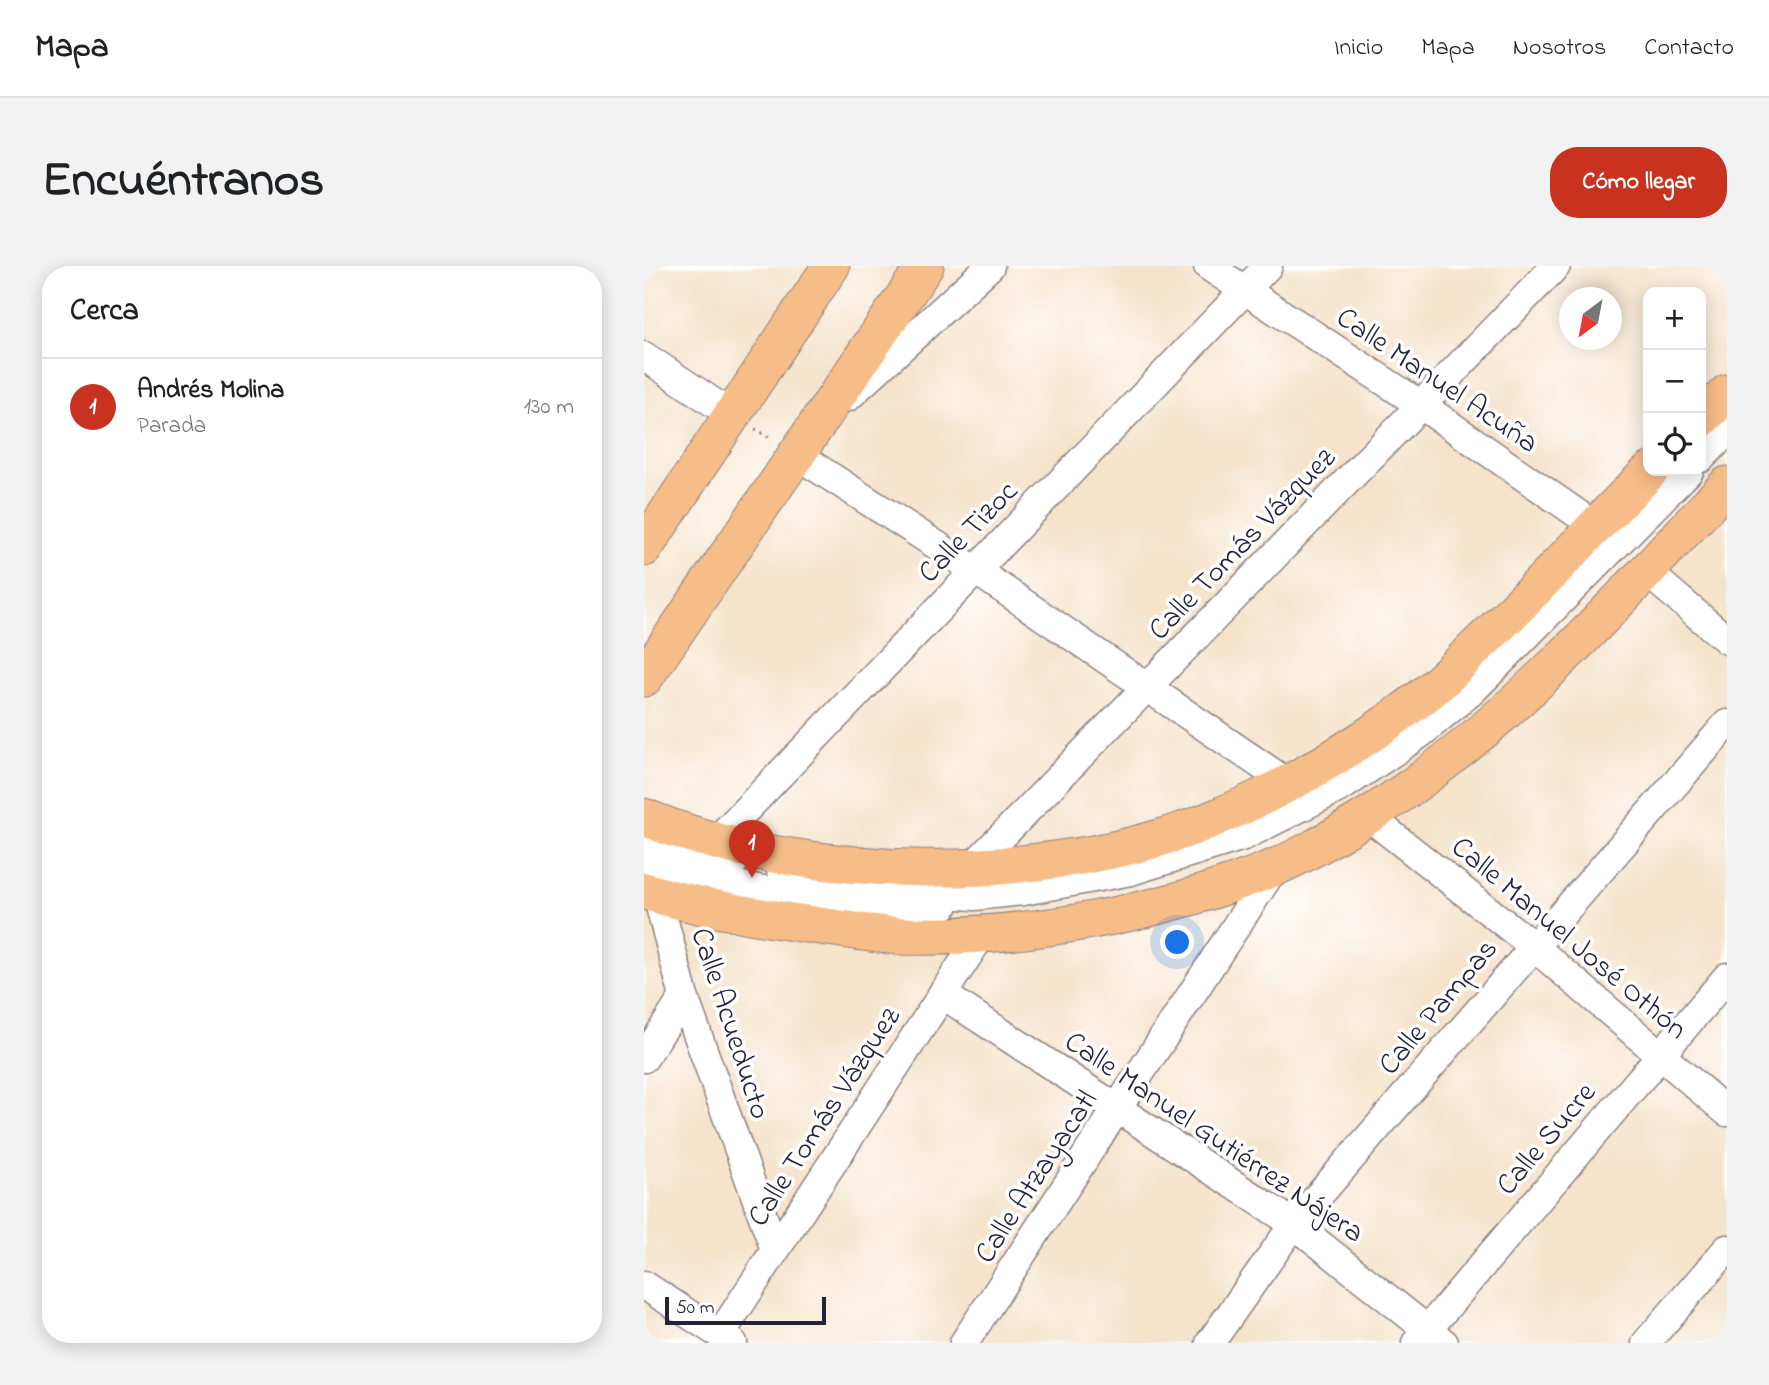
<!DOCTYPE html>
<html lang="es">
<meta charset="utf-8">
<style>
:root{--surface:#fff;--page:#f2f2f2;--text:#202124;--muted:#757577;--line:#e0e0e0;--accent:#c8321e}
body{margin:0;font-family:"Indie Flower",sans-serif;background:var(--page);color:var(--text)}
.controls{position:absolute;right:21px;top:21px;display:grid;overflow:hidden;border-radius:14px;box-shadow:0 4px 18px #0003}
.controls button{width:63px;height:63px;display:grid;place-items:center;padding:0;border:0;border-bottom:2px solid var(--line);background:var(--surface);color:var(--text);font:35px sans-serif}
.compass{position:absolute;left:915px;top:21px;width:63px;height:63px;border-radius:50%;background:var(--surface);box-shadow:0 4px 18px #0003;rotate:212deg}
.scale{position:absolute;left:21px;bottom:18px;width:161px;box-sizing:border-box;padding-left:7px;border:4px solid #22223b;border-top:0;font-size:19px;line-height:24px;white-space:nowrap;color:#22223b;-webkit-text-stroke:5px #fff;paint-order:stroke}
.you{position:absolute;left:534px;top:677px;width:24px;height:24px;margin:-18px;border:5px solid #fff;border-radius:50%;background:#1a73e8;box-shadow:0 0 0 10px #1a73e833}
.badge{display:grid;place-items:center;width:46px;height:46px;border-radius:50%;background:var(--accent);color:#fff;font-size:23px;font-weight:700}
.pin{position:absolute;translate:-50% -58px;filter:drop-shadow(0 2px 4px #0008)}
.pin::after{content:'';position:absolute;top:37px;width:24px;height:21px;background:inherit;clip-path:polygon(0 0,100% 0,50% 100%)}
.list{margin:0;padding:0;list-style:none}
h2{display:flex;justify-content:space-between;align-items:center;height:91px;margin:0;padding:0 28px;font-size:30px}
h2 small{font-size:23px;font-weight:400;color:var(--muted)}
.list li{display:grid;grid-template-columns:46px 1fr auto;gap:21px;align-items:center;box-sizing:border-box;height:98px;padding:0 28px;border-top:2px solid var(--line)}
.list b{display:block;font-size:26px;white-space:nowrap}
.list p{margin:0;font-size:23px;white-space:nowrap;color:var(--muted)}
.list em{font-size:23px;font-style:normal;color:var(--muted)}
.icon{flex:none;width:38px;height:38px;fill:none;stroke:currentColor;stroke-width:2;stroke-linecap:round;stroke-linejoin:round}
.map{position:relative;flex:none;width:1083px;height:1077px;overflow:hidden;border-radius:28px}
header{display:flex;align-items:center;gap:42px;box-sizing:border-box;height:98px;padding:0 35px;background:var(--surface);border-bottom:2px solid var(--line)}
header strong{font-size:33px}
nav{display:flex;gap:38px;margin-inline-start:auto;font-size:24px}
.intro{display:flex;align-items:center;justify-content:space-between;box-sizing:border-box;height:168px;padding:0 42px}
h1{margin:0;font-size:49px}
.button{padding:18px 32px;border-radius:28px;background:var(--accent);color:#fff;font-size:24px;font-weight:700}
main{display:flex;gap:42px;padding:0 42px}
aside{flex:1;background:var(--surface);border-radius:28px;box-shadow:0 4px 18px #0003}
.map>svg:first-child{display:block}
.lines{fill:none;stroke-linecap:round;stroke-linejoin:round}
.minor-casing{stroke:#8c8283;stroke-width:31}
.major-casing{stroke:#8c8283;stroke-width:39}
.path{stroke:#8c8283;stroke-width:3.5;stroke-dasharray:2 5;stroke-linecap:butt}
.minor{stroke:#fff;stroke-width:28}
.major{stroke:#f7bd88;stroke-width:37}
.labels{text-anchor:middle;stroke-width:7;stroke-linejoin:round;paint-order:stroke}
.street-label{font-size:30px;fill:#22223b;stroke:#fff}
</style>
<header>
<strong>Mapa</strong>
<nav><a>Inicio</a><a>Mapa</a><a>Nosotros</a><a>Contacto</a></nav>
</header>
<div class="intro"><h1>Encuéntranos</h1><a class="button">Cómo llegar</a></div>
<main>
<aside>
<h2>Cerca<small></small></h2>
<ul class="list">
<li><span class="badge">1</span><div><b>Andrés Molina</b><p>Parada</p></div><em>130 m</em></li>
</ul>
</aside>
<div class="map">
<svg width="1083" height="1077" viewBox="0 0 1083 1077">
<rect width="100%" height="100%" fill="#fff"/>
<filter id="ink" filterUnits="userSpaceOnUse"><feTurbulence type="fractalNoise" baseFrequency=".0143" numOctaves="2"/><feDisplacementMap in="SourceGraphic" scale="14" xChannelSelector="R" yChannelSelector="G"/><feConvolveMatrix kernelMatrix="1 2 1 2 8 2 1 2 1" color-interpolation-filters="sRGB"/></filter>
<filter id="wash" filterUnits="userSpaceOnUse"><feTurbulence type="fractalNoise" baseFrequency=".00686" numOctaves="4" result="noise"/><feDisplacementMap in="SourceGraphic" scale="28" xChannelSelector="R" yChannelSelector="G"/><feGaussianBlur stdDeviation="1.57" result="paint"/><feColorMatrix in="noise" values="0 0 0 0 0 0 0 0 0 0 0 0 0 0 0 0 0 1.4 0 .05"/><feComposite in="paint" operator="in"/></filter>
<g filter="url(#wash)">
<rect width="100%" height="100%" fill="#f5e3cb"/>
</g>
<g filter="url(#ink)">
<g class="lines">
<defs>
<g id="minor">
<path d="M564,0L777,139L951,260"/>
<path d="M0,90L88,149"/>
<path d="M204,131L346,0"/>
<path d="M153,189L331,304L645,518"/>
<path d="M1057,192L1083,166"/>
<path d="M1002,305L1083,374"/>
<path d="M724,550L888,679L1083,846"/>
<path d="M71,576L624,0"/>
<path d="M0,579L90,596"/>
<path d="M329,600L912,0"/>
<path d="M0,601L217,643L277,646L300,639"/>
<path d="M137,605L221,622L330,630L379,625L487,605L600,570L699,520L776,468L829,424L1045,205"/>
<path d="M13,629L40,731L131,984"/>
<path d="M298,728L650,958L800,1077"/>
<path d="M0,792L40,731"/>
<path d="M0,1019L89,1077"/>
<path d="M76,1069L338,668"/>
<path d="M320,1077L630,602"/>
<path d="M566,1077L650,958L1083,458"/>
<path d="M772,1077L1083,711"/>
<path d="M1002,1077L1083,983"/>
</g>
<g id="major">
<path d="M1057,153L1083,127"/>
<path d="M0,282L187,0"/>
<path d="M0,412L281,0"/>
<path d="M0,551C158,617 405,620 564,555C642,523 715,480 782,428C800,414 816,397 832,381C892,325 947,263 1006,205"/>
<path d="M0,625C60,643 121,652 183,661C207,664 233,669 257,670C377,673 518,648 629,602C661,589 692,569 722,551C861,465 972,337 1083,219"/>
</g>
</defs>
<use href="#minor" class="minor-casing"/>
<use href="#major" class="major-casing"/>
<path class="path" d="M111,163L128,173"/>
<use href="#minor" class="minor"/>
<use href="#major" class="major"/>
</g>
</g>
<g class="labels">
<g class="street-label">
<text transform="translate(794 113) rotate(34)" y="10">Calle Manuel Acuña</text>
<text transform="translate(323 265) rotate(-46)" y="10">Calle Tizoc</text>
<text transform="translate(597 277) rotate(-46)" y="10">Calle Tomás Vázquez</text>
<text transform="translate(926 671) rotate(40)" y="10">Calle Manuel José Othón</text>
<text transform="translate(793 740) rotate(-50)" y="10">Calle Pampas</text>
<text transform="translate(88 757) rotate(72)" y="10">Calle Acueducto</text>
<text transform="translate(179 850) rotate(-57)" y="10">Calle Tomás Vázquez</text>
<text transform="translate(571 870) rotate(34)" y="10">Calle Manuel Gutiérrez Nájera</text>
<text transform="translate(901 872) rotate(-50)" y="10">Calle Sucre</text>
<text transform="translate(391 910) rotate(-57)" y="10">Calle Atzayacatl</text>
</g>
</g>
</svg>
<div class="controls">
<button>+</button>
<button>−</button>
<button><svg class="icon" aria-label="locate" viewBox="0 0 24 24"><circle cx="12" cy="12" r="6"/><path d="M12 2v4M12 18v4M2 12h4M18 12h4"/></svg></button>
</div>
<svg class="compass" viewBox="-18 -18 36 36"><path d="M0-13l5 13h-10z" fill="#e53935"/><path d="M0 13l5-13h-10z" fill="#757577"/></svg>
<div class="scale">50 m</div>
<div class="you"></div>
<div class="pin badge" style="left:108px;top:612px">1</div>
</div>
</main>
